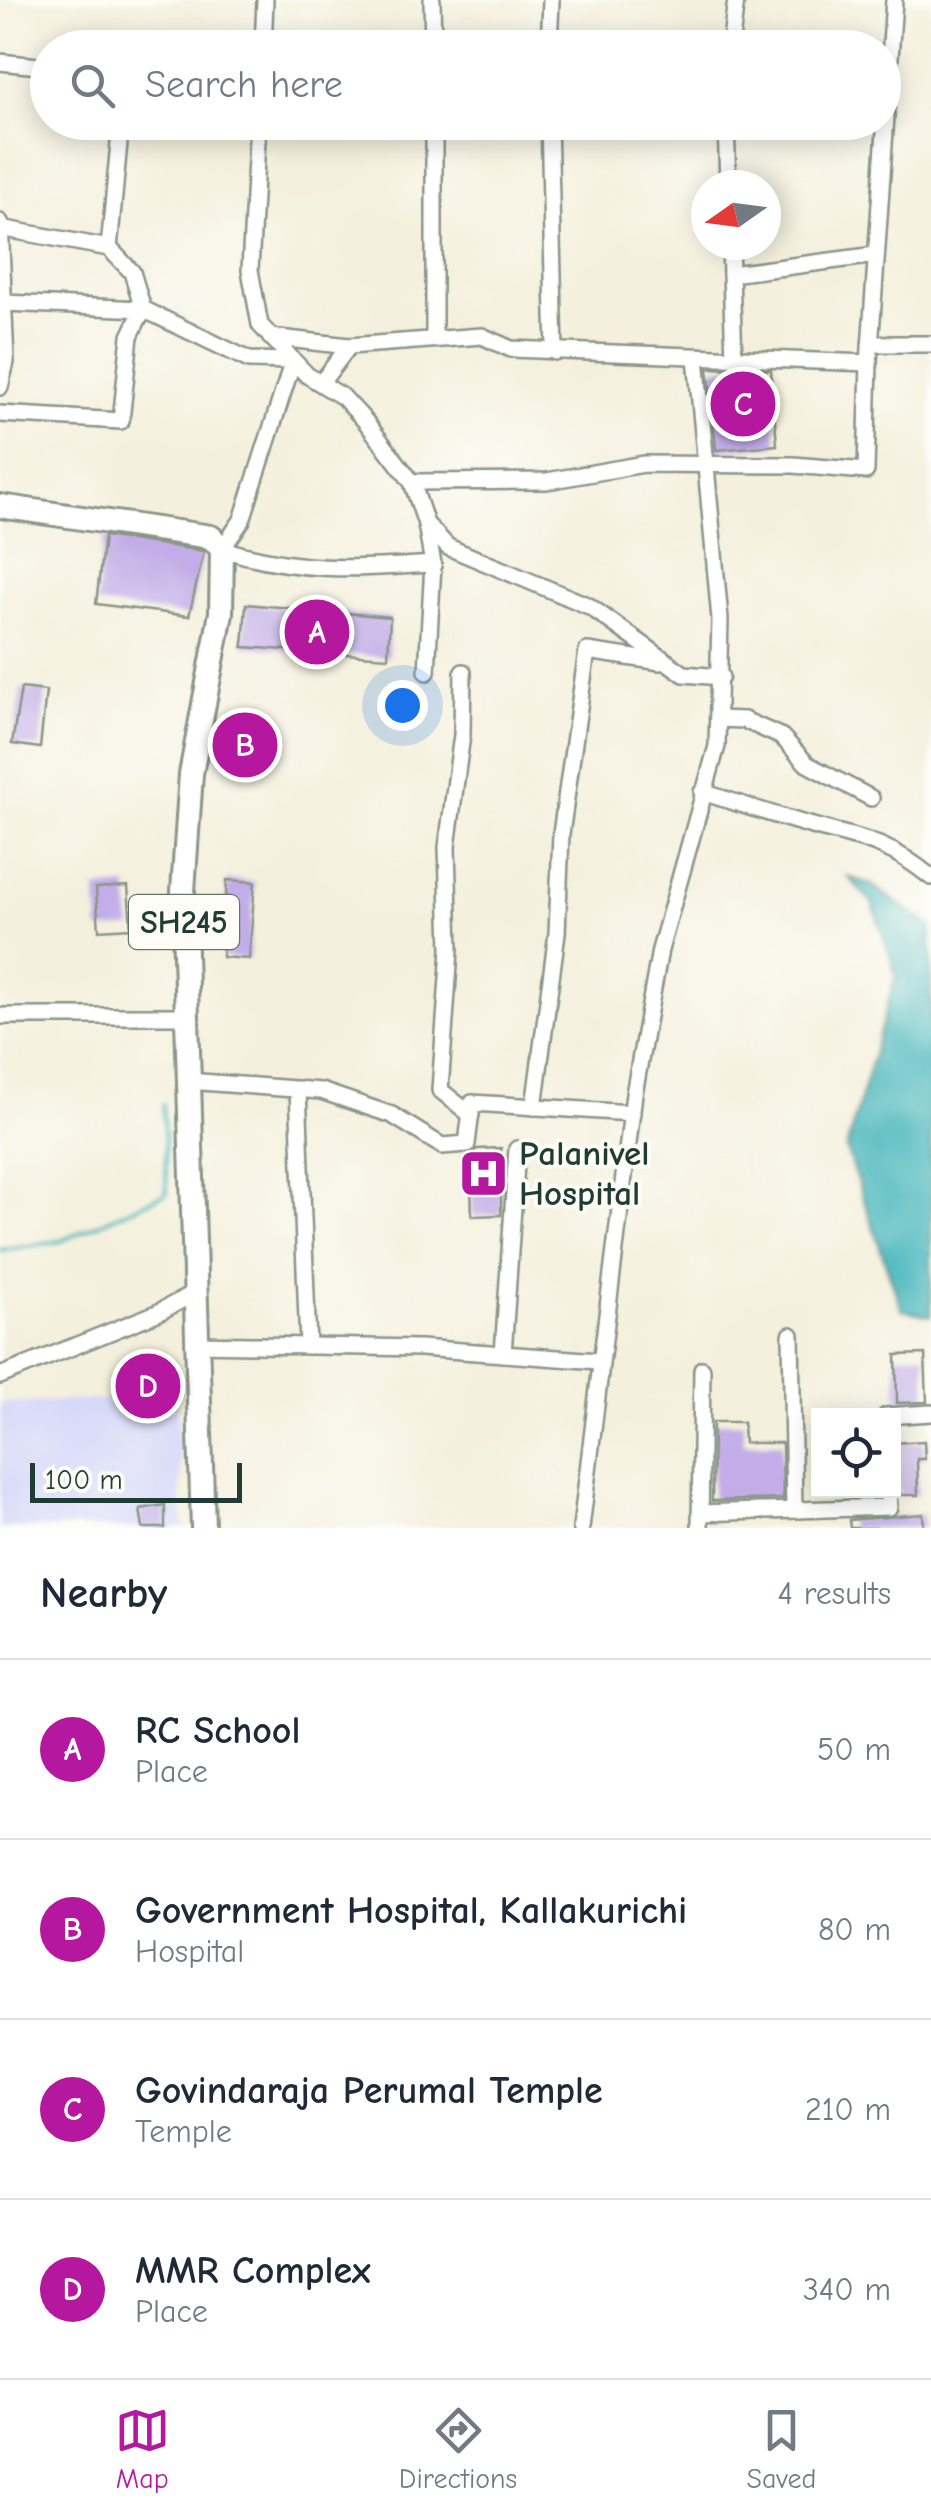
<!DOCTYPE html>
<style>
:root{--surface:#fff;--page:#f2f2f3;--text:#1f2937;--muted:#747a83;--line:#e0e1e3;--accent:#b5179e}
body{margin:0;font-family:"Comic Neue",sans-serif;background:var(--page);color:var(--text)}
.controls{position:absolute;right:30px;bottom:30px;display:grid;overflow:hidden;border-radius:0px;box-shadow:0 5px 25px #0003}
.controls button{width:90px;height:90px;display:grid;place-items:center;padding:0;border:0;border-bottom:2px solid var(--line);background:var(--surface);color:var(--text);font:50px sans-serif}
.compass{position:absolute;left:691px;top:170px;width:90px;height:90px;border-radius:50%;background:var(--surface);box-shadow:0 5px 25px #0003;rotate:256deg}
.scale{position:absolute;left:30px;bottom:25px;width:212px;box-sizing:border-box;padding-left:10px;border:5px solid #1f3d34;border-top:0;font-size:28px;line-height:35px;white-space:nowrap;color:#1f3d34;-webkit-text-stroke:8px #fdfcf7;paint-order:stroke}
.you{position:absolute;left:402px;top:705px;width:35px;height:35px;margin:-25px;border:8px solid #fff;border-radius:50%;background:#1a73e8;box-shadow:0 0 0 15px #1a73e833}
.badge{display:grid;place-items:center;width:65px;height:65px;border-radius:50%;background:var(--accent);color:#fff;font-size:32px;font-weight:700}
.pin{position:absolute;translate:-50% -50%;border:5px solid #fff;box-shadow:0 2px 10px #0006}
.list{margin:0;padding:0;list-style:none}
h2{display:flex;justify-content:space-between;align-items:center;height:130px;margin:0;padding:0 40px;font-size:42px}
h2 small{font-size:32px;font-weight:400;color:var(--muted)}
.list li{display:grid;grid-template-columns:65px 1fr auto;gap:30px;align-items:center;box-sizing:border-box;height:180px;padding:0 40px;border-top:2px solid var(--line)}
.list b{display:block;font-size:38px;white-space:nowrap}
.list p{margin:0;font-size:32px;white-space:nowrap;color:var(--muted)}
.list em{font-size:32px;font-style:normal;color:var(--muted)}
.icon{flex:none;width:55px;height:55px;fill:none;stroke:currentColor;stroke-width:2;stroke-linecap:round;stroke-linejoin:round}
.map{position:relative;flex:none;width:931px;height:1528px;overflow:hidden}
.search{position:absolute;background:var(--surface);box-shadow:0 5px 25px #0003;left:30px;right:30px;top:30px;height:110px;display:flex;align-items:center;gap:25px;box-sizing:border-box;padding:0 35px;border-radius:55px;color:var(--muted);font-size:38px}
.sheet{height:850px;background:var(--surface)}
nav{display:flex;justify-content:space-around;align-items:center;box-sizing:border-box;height:140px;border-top:2px solid var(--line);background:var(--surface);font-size:28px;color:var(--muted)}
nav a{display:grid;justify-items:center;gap:5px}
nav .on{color:var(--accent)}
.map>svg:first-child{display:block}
.built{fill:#d5d8f9}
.water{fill:#47b6bc;stroke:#337a78;stroke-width:2.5}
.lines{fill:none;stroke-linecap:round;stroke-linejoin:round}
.stream{stroke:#47b6bc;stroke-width:4}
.building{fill:#c2ade8}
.minor-casing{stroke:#8a9688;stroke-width:20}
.primary-casing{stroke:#8a9688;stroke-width:28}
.minor{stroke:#fff;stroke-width:15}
.primary{stroke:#fff;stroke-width:22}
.labels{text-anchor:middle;stroke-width:8;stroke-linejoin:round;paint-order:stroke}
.shield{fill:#fdfcf7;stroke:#62766e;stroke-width:2.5}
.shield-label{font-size:32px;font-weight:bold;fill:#1f3d34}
.poi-label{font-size:35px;font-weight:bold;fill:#1f3d34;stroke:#fdfcf7;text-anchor:start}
</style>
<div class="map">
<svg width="931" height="1528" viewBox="0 0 931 1528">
<rect width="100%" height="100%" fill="#fdfcf7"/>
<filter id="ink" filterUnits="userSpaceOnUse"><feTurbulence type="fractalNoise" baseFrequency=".01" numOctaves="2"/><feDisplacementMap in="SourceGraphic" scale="20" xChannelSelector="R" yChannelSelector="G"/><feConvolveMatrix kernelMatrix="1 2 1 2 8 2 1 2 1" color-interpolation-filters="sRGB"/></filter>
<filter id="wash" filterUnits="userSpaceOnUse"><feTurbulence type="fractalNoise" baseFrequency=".0048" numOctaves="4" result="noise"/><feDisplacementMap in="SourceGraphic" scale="40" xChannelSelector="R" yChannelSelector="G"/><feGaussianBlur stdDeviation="2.25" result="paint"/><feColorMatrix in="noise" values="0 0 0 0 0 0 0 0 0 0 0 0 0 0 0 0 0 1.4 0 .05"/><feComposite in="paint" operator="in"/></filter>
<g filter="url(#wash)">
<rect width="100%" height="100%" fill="#f4f0dd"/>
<path class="built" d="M177,1397L183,1528H0V1403Z"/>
<path class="water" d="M848,877L870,884L931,926V1316L902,1310L846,1149L896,975L873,904Z"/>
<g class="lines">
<path class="stream" d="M0,1250L61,1241L167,1193L163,1105"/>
</g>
<g id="blocks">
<g class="building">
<path d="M708,368L771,370L777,445L716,450Z"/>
<path d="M104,536L204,551L189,616L96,604Z"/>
<path d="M246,604L390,617L388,657L243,647Z"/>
<path d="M21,688L46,691L40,748L12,744Z"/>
<path d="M239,723L253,725L252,732L258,733L256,753L251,752L250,758L235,756Z"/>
<path d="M227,880L255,882L249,959L222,957Z"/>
<path d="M128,886L131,928L99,930L96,888Z"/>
<path d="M501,1148V1215L472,1216L470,1154L477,1149Z"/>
<path d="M925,1354L927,1402L897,1403L896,1355Z"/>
<path d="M170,1375L165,1397H128L127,1381Z"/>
<path d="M713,1422H743L744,1443H782L783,1499L712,1501Z"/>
<path d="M924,1441L925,1459H917L918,1495H900L894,1480V1443Z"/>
<path d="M165,1505V1528H143L140,1509Z"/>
<path d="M923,1514L924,1528H850L849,1520Z"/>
</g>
</g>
</g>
<g filter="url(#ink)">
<use href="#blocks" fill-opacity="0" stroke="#8a9688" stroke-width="2.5"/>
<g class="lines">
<defs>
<g id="minor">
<path d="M432,0L433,48"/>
<path d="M263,48L265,0"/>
<path d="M549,48L551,0"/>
<path d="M730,48L736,0"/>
<path d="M0,62L48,67"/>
<path d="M258,122L250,270L260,325L307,375L343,397L366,422L412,482L426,524L448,547L589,606L684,674L721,677"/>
<path d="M549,122L555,352"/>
<path d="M726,122L728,185"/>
<path d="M0,228L109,248L132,272L143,309L249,360L293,361L242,520L222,549C301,573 353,569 433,564"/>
<path d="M730,245L734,359"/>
<path d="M109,248L121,122"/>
<path d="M731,274L876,255"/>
<path d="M270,337L349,346"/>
<path d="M434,337V122"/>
<path d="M870,344H931"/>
<path d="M321,383L349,346L482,336L511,349L869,363"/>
<path d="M0,387L6,362L0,222"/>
<path d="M0,414L121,421L130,336L143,309L4,303"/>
<path d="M412,482L547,481L644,464L793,465L866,471L869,363L894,0"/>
<path d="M426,524L433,564L427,672"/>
<path d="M463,672L462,735L447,847L450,950L440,1090L471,1115"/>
<path d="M718,719L744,720L782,737L807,764L871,798"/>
<path d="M702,792C738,803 773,815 809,825C863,840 885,840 931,877"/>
<path d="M0,1016H186"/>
<path d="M188,1081L321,1091L392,1115L442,1146L467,1144L472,1103L632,1113"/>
<path d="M298,1089L308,1346"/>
<path d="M534,1107L557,933L561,834L587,651L661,662"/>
<path d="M791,1335L794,1510"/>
<path d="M194,1344L420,1348L599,1361"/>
<path d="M503,1354L517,1149"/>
<path d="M0,1376L157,1313L193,1294"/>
<path d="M886,1416L931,1413"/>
<path d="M700,1513L889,1507L888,1490"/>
<path d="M581,1528L634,1094L660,950L717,746L720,619L696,357"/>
<path d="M700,1528L702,1369"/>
</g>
<path id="primary" d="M0,506L211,537L222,549L221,613L191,774L183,891L203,1528"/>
</defs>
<use href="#minor" class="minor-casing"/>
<use href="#primary" class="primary-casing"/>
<use href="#minor" class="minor"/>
<use href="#primary" class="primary"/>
</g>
</g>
<defs>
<symbol id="hospital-square" viewBox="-11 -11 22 22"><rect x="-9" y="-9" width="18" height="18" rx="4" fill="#b5179e" stroke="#fdfcf7"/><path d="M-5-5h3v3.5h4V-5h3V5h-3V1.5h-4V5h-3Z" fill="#fff"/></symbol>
</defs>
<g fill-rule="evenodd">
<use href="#hospital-square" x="456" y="1146" width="55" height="55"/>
</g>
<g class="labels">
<rect class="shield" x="129" y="895" width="110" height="54" rx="8"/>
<g class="shield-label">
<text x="184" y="933">SH245</text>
</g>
<g class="poi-label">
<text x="519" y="1165">Palanivel<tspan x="519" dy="40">Hospital</tspan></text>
</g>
</g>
</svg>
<div class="controls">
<button><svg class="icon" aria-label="locate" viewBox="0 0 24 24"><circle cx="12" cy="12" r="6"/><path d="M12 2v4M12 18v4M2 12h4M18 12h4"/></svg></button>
</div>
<svg class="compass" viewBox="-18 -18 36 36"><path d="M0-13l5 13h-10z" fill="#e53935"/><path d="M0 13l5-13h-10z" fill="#747a83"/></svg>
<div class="scale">100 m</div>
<div class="you"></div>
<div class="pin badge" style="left:317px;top:632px">A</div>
<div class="pin badge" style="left:245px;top:745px">B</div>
<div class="pin badge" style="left:743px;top:404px">C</div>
<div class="pin badge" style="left:148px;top:1386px">D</div>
<div class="search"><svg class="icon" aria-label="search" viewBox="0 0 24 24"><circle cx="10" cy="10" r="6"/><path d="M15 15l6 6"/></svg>Search here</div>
</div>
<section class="sheet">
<h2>Nearby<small>4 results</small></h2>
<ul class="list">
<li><span class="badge">A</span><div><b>RC School</b><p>Place</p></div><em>50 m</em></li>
<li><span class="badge">B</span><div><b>Government Hospital, Kallakurichi</b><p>Hospital</p></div><em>80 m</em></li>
<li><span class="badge">C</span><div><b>Govindaraja Perumal Temple</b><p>Temple</p></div><em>210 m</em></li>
<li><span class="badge">D</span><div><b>MMR Complex</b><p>Place</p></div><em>340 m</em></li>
</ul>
</section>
<nav>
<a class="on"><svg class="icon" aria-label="map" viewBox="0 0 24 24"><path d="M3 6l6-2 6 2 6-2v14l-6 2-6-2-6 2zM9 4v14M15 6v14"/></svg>Map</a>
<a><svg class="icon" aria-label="directions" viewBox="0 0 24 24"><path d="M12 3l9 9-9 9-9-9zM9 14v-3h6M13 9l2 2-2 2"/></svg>Directions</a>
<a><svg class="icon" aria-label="saved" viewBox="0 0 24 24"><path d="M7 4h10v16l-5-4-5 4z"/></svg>Saved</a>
</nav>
